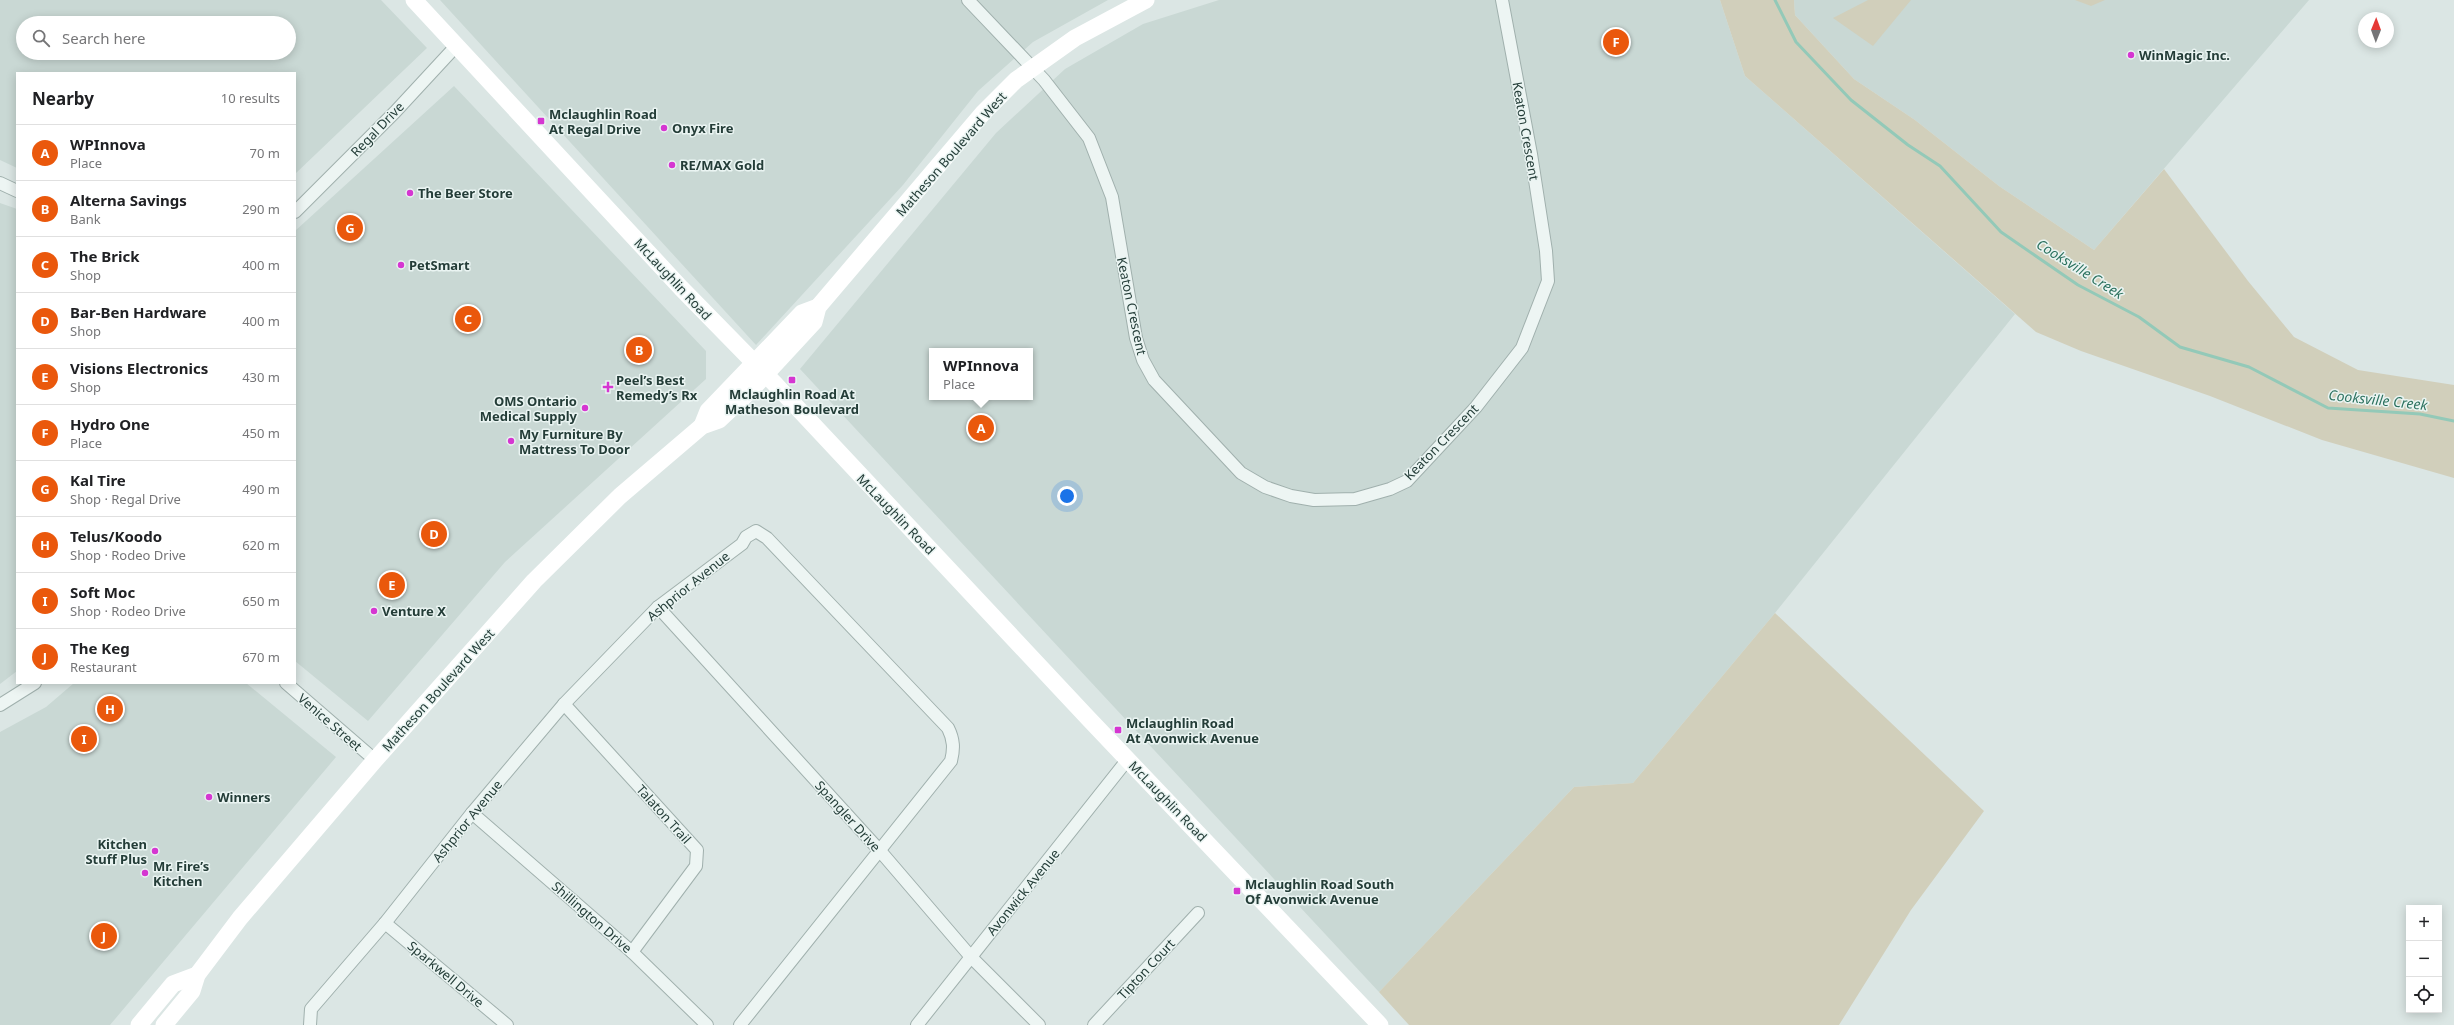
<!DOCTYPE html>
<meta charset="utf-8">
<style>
:root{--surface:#fff;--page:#f2f2f2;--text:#202124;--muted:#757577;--line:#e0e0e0;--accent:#ea580c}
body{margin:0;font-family:"Noto Sans",sans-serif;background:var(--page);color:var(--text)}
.controls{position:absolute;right:12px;bottom:12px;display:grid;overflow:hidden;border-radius:0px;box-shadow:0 2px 10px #0003}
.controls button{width:36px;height:36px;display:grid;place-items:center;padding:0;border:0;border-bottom:1px solid var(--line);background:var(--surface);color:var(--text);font:20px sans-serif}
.compass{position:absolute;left:2358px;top:12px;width:36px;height:36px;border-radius:50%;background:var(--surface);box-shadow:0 2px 10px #0003;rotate:1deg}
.you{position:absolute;left:1067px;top:496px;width:14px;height:14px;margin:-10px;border:3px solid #fff;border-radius:50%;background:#1a73e8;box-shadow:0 0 0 6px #1a73e833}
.badge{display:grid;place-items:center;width:26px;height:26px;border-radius:50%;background:var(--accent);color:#fff;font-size:13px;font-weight:700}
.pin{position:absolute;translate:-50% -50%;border:2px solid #fff;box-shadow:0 1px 4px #0006}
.popup{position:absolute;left:929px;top:348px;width:104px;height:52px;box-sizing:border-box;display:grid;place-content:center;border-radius:0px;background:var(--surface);filter:drop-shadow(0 1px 3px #0005);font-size:13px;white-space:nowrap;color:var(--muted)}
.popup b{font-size:15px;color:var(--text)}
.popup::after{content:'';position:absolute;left:50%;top:100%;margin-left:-8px;border:8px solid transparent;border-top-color:var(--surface)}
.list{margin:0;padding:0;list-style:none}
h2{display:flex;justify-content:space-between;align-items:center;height:52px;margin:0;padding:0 16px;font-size:17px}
h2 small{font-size:13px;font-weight:400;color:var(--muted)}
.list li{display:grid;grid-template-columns:26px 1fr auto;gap:12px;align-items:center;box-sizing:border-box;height:56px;padding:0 16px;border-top:1px solid var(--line)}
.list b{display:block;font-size:15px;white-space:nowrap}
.list p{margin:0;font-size:13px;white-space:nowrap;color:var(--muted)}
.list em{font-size:13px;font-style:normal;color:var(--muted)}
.icon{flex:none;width:22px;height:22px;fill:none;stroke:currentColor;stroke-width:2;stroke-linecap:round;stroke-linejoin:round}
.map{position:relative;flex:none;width:2454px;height:1025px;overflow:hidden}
.search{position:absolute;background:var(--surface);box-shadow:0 2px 10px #0003;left:16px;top:16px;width:280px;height:44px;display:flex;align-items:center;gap:10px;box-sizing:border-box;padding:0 14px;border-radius:22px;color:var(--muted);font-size:15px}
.panel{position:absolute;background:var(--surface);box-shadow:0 2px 10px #0003;left:16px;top:72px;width:280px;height:612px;border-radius:0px}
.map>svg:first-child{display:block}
.built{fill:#c9d8d4;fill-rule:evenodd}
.green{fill:#d1cfbb}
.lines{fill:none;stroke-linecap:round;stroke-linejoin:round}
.stream{stroke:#93c9b8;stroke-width:3}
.street-casing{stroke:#a0b0ad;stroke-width:14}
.street{stroke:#edf5f3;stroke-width:12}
.secondary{stroke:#fff;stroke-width:17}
.poi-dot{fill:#d536d1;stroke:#eaf4f2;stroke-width:1.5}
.labels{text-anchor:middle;stroke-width:3;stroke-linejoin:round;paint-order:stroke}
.poi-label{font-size:13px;font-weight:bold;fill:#243d38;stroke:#eaf4f2;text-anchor:start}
.street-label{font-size:13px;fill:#243d38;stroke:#eaf4f2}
.water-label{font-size:14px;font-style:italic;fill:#2d725f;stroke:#eaf4f2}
</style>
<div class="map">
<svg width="2454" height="1025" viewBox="0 0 2454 1025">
<rect width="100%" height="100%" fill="#dbe6e4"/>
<g class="built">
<path d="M0,0H381L427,48L295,174V73H17V168L0,160ZM23,23H289V53H23Z"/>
<path d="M440,0H1108L1033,42L978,91L903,185L756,345Z"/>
<path d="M1219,0H1720L1745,76L2015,314L1775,613L1633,783L1574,787L1379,992L800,369L996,133L1065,69L1143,24ZM932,351H1030V397H932Z"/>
<path d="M1794,0H2309L2094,250L1999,186L1915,120L1854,79L1795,15Z"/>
<path d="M454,86L706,351V379L505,562L368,721L295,661V231Z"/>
<path d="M0,203L17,209V671L0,684Z"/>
<path d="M74,683H246L336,757L110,1025H0V732L46,707Z"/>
</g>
<g class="green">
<path d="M1720,0H1794L1795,15L1854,79L1915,120L1999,186L2094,250L2164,169L2248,281L2294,337L2358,370L2454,385V478L2322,440L2210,396L2081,351L2036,332L1745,76Z"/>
<path d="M1868,0H1911L1873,46L1833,18Z"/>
<path d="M2075,0H2105L2091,6Z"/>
<path d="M1775,613L1984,811L1911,910L1839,1025H1409L1379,992L1574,787L1633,783Z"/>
</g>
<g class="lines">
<path class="stream" d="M1775,0L1796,42L1851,100L1908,145L1940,166L2001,232L2078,285L2139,317L2180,347L2249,367L2328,408L2420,414L2454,421"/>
<defs>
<g id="street">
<path d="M968,0L1044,80L1089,138L1112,197L1136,338L1143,360L1154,380L1241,473L1265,487L1291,496L1314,500L1355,499L1390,489L1407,481L1476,407L1522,348L1548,281L1546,251L1531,154L1502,0"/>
<path d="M0,183L17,191"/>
<path d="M295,212L395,112L457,45"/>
<path d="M658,607L881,852L971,957L1039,1025"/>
<path d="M286,683L375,760"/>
<path d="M564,704L697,850L696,866L632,952"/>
<path d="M0,705L35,683"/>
<path d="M472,813L632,952L707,1025"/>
<path d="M385,923L507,1025"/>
<path d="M310,1025L311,1009L385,923L472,813L564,704L658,607L742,544L746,537L756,531L767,538L948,728C954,740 954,749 951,761L740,1025"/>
<path d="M917,1025L1128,759"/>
<path d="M1094,1025L1198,913"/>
</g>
</defs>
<use href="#street" class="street-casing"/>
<use href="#street" class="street"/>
<g class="secondary">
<path d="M414,0L681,288L776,385L1088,718L1380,1025"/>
<path d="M702,426L708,411L802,313L818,307"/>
<path d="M139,1025L173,984L197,975"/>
<path d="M164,1025L192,991L197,975L240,918L375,760L534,581L620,496L702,426L719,420L752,389L814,322L818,307L983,113L1016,80L1075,38L1146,0"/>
</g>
</g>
<g class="poi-dot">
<circle cx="2131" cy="55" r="4"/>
<rect x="537" y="117" width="8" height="8" rx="2"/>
<circle cx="664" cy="128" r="4"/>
<circle cx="672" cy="165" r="4"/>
<circle cx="410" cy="193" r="4"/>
<circle cx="401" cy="265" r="4"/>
<rect x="788" y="376" width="8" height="8" rx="2"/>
<path d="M606 381h4v4h4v4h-4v4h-4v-4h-4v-4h4z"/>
<circle cx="585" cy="408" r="4"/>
<circle cx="511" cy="441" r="4"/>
<circle cx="374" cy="611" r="4"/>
<rect x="1114" y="726" width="8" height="8" rx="2"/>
<circle cx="209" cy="797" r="4"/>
<circle cx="155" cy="851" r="4"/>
<circle cx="145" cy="873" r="4"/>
<rect x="1233" y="887" width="8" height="8" rx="2"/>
</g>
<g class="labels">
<g class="poi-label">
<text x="2139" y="60">WinMagic Inc.</text>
<text x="549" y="119">Mclaughlin Road<tspan x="549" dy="15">At Regal Drive</tspan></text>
<text x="672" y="133">Onyx Fire</text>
<text x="680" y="170">RE/MAX Gold</text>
<text x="418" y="198">The Beer Store</text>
<text x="409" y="270">PetSmart</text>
<text x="616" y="385">Peel’s Best<tspan x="616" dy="15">Remedy’s Rx</tspan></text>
<text x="792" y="399" text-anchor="middle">Mclaughlin Road At<tspan x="792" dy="15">Matheson Boulevard</tspan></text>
<text x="577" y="406" text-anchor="end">OMS Ontario<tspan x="577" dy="15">Medical Supply</tspan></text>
<text x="519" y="439">My Furniture By<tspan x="519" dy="15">Mattress To Door</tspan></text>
<text x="382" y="616">Venture X</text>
<text x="1126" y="728">Mclaughlin Road<tspan x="1126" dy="15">At Avonwick Avenue</tspan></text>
<text x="217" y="802">Winners</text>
<text x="147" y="849" text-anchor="end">Kitchen<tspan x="147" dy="15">Stuff Plus</tspan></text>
<text x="153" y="871">Mr. Fire’s<tspan x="153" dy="15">Kitchen</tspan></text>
<text x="1245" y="889">Mclaughlin Road South<tspan x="1245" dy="15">Of Avonwick Avenue</tspan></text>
</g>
<g class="street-label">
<text transform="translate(377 129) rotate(-46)" y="5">Regal Drive</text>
<text transform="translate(1526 131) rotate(80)" y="5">Keaton Crescent</text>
<text transform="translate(951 154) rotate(-49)" y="5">Matheson Boulevard West</text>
<text transform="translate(673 279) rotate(47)" y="5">McLaughlin Road</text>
<text transform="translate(1132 306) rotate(78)" y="5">Keaton Crescent</text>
<text transform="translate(1441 442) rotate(-46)" y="5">Keaton Crescent</text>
<text transform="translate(896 514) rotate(46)" y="5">McLaughlin Road</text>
<text transform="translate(688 586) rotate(-39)" y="5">Ashprior Avenue</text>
<text transform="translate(438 690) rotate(-48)" y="5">Matheson Boulevard West</text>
<text transform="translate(330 722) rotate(41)" y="5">Venice Street</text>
<text transform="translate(1168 801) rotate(46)" y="5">McLaughlin Road</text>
<text transform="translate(664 814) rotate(48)" y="5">Talaton Trail</text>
<text transform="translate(848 816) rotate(48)" y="5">Spangler Drive</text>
<text transform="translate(467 821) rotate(-51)" y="5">Ashprior Avenue</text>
<text transform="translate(1023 892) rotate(-51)" y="5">Avonwick Avenue</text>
<text transform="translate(592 917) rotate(41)" y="5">Shillington Drive</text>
<text transform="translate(1146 969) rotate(-47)" y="5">Tipton Court</text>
<text transform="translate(446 974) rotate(40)" y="5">Sparkwell Drive</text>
</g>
<g class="water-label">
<text transform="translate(2080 269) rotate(32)" y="5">Cooksville Creek</text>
<text transform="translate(2378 400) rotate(6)" y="5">Cooksville Creek</text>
</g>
</g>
</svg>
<div class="controls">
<button>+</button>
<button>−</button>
<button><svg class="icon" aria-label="locate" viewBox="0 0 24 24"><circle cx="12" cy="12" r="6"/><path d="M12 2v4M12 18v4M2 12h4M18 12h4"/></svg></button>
</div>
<svg class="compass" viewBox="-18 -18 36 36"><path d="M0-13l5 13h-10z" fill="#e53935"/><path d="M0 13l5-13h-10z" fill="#757577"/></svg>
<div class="you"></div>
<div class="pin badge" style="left:981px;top:428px">A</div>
<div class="popup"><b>WPInnova</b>Place</div>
<div class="pin badge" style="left:639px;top:350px">B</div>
<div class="pin badge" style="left:468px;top:319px">C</div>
<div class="pin badge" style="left:434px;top:534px">D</div>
<div class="pin badge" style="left:392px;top:585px">E</div>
<div class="pin badge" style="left:1616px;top:42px">F</div>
<div class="pin badge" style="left:350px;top:228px">G</div>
<div class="pin badge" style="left:110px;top:709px">H</div>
<div class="pin badge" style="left:84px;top:739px">I</div>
<div class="pin badge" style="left:104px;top:936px">J</div>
<div class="search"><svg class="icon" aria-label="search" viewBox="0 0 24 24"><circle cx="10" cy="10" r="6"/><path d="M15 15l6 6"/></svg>Search here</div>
<section class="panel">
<h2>Nearby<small>10 results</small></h2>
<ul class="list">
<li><span class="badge">A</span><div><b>WPInnova</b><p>Place</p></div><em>70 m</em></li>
<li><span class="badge">B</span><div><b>Alterna Savings</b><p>Bank</p></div><em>290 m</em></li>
<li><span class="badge">C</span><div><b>The Brick</b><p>Shop</p></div><em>400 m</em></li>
<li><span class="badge">D</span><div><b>Bar-Ben Hardware</b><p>Shop</p></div><em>400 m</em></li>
<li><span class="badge">E</span><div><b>Visions Electronics</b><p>Shop</p></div><em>430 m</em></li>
<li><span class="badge">F</span><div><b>Hydro One</b><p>Place</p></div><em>450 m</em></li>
<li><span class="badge">G</span><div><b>Kal Tire</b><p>Shop · Regal Drive</p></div><em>490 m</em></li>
<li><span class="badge">H</span><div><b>Telus/Koodo</b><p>Shop · Rodeo Drive</p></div><em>620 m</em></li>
<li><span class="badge">I</span><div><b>Soft Moc</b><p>Shop · Rodeo Drive</p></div><em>650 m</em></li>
<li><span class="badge">J</span><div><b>The Keg</b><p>Restaurant</p></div><em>670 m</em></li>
</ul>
</section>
</div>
